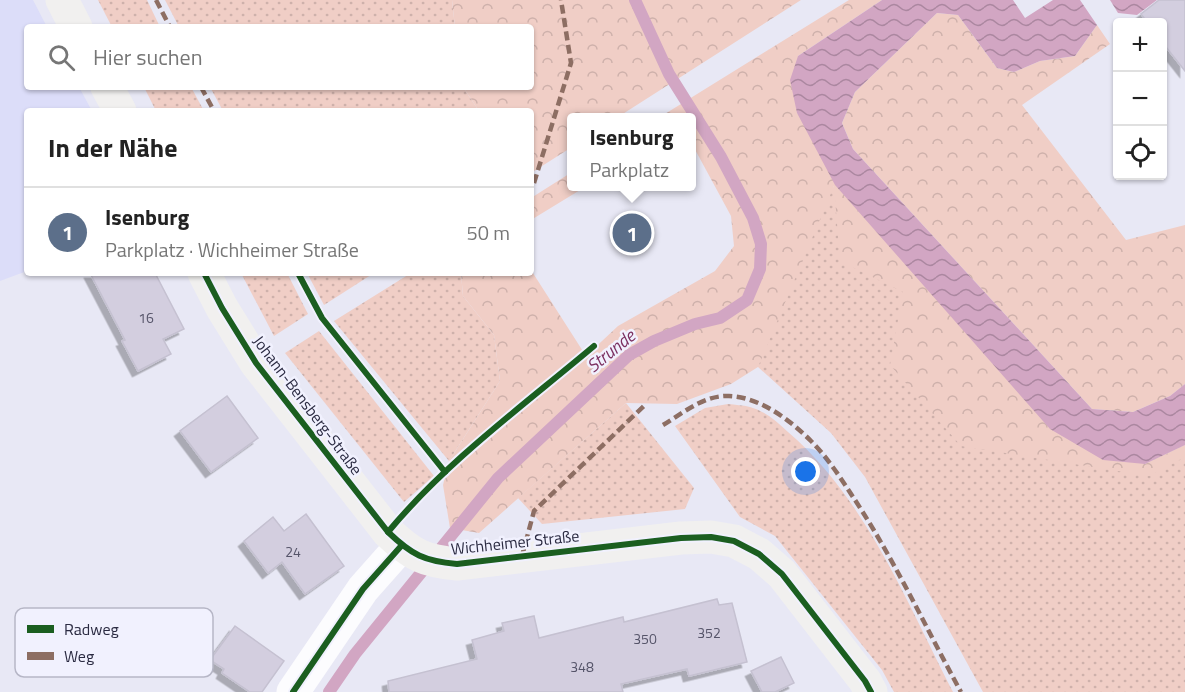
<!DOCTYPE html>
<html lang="de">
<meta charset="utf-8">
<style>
:root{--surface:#fff;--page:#f2f2f2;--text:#222;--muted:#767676;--line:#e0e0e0;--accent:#b45309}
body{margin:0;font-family:"Titillium Web",sans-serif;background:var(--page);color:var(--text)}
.controls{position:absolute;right:18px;top:18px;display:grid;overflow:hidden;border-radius:6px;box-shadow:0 2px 4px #0004}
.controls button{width:54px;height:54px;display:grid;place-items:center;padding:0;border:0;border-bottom:2px solid var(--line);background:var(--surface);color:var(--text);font:30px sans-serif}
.you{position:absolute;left:806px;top:472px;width:21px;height:21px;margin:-15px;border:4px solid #fff;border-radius:50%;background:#1a73e8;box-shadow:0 0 0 9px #1a73e833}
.badge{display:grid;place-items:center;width:39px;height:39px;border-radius:50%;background:var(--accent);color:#fff;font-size:20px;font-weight:700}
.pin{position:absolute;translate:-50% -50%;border:3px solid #fff;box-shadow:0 2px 6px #0006}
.popup{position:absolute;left:567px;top:113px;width:129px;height:78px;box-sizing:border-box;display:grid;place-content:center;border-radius:6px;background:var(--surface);filter:drop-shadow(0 2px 4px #0005);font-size:20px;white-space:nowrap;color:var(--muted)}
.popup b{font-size:22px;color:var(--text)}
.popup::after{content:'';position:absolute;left:50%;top:100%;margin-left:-12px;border:12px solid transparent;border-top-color:var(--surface)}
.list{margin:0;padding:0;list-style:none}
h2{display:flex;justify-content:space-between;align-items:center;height:78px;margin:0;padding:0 24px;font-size:26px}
h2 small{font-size:20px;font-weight:400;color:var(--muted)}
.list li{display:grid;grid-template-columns:39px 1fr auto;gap:18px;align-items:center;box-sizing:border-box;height:90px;padding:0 24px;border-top:2px solid var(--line)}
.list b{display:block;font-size:22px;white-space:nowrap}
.list p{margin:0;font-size:20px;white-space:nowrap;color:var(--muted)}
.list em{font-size:20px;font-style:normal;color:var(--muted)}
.icon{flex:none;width:33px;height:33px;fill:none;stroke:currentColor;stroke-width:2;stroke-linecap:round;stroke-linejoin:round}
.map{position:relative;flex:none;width:1185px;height:692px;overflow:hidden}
.search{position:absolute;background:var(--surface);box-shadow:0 2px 4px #0004;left:24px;top:24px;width:510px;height:66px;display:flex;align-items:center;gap:15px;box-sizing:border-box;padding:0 21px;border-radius:6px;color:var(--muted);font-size:22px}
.panel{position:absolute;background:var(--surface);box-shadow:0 2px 4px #0004;left:24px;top:108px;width:510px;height:168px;border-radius:6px}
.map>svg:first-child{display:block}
.built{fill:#dcddf9}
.grass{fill:url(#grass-dots)}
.forest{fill:url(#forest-crowns)}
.water{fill:url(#water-waves)}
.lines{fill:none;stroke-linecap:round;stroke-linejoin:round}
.stream{stroke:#d2a6c3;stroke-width:12}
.building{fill:#d3cedf;stroke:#c5c1d1;stroke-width:1.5;filter:url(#shadow)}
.street{stroke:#fcfcfe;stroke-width:33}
.secondary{stroke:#f1f0ef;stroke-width:33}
.quiet{stroke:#8d6e63;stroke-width:4.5;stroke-dasharray:9 4.5;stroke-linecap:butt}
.cycleway-casing{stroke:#f1f1fe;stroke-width:10}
.cycleway{stroke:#1b5e20;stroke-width:6}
.labels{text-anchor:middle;stroke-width:5;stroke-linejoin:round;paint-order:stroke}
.number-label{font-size:14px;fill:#555469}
.street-label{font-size:16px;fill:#2b2b42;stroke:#f1f1fe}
.water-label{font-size:18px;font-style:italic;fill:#7c3161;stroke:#f1f1fe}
.key{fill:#f1f1fe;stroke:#b6b6c6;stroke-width:1.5}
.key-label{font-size:16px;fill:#2b2b42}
</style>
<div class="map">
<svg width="1185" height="692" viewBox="0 0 1185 692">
<defs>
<pattern id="grass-dots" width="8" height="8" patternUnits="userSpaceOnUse" patternTransform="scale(1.5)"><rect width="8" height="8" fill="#f0cec6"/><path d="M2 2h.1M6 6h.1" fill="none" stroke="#ceb1ab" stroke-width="1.8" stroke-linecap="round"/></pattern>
<pattern id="forest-crowns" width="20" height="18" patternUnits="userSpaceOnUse" patternTransform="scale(1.5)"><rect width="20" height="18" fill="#f0cec6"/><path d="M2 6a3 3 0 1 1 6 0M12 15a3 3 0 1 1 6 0" fill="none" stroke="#ceb1ab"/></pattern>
<pattern id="water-waves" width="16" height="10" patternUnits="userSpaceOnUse" patternTransform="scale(1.5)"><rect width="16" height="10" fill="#d2a6c3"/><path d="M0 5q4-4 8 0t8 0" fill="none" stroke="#ab87a0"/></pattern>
<filter id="shadow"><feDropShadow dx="-5.5" dy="5.5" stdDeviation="0" flood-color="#0004"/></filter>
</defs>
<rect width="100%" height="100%" fill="#e8e8f5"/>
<path class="built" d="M0,0H33L47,27H27V87H79L92,111H27V271L0,281Z"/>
<g class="grass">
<path d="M98,0H147L160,27H112Z"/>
<path d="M165,0H452L455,27H179Z"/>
<path d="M144,87H191L204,111H156Z"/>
<path d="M210,87H463L479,111H223Z"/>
<path d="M835,185L1145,464L1185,445V692H983L865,477L831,433L758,367L729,320Z"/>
<path d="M241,273H287L308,314L274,336Z"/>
<path d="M307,273H374L324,305Z"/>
<path d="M411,273H461L463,296L494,335L500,381L449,461L334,321Z"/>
<path d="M319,331L434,476L404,502L285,353Z"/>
<path d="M626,403L694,488L685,509L542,524L518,498Z"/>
<path d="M728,404C735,405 743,405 750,407C765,411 777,422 788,432C866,499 907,603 953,692H894L882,670L775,536L740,517L675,426L705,408Z"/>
</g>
<g class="forest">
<path d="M452,0H801L618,117L572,118V147L531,173V111H479L463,87H531V27H455Z"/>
<path d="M849,0H882L798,56L797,113L1145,464L1185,445V457L1149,476L961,446L890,365L903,292L840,261L834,186L758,367L731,384L677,404L626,403L479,533L450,528L443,485L449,461L500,381L494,335L463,296L461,273H531V270L586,356L618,326L715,271L734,246L731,216L692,144V118L660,117Z"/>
<path d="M937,13L958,15L997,68L1014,72L1040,61L1075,56L1097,25L1110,44L1022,105L1126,240L1185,225V384L1170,396L1133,412L1092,409L853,149L842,123L855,92Z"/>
<path d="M572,172V186L585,187L531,220V198Z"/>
</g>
<g class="water">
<path d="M882,0H1013L1025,18L1053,0H1080L1097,25L1075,56L1040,61L1014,72L997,68L958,15L937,13L855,92L842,123L853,149L1092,409L1133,412L1170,396L1185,384V445L1145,464L1103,460L1050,429L835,185L797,113L790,80L798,56Z"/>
<path d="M1110,0H1157L1137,15L1118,13Z"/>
</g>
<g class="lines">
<path class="stream" d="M329,692L355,654L498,478L629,355L654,341L695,324L720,318L747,300L760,269L761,244L753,218L721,157L669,74L635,0"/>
</g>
<g class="building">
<path d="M1159,0H1185V71L1162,42V22H1147L1141,14Z"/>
<path d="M90,273H155L184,329L163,339L171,354L138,371L122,341L125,340Z"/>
<path d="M227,396L258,438L211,472L180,431Z"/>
<path d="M306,514L344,566L305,594L282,562L268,573L244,541L273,517L284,531Z"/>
<path d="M717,599L719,605L732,603L747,662L689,676L687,669L621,684L623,692H389L388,681L477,659L472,640L504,631L502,623L534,616L539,638L623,617L624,622Z"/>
<path d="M235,626L284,661L262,692H250L222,673L224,669L210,660Z"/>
<path d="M781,657L794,683L775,692H762L751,671Z"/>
</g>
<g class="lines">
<path class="street" d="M293,692L363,589L402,545"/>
<g class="secondary">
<path d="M62,0L76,27"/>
<path d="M107,87L120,111"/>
<path d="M204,273L222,308L256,363L388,532C412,555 424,561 457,564L681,538L711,537L734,541L759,554L782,574L865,681L871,692"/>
</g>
<g class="quiet">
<path d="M156,0L170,27"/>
<path d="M201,87L214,111"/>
<path d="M534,183L571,63L561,0"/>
<path d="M663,425C683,413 704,395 729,396C760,397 790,420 811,441C828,458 842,480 855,500C895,561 926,628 961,692"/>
<path d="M522,556L534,511L646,404"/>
</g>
<defs>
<g id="cycleway">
<path d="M204,273L222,308L256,363L388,532C412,555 424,561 457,564L681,538L711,537L734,541L759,554L782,574L865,681L871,692"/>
<path d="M298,273L322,318L445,472"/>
<path d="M388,532C447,461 524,405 594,346"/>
<path d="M293,692L363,589L402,545"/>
</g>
</defs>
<use href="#cycleway" class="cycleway-casing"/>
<use href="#cycleway" class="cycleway"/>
</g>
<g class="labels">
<g class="number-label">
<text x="146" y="323">16</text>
<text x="293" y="557">24</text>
<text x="709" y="638">352</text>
<text x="645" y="644">350</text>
<text x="582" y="672">348</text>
</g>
<g class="street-label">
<text transform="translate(308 405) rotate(53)" y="6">Johann-Bensberg-Straße</text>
<text transform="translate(515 542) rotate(-6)" y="6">Wichheimer Straße</text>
</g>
<g class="water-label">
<text transform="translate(611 351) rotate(-39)" y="6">Strunde</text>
</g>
</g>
<rect x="15" y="608" width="198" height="69" rx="9" class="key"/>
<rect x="27" y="625" width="27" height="8" fill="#1b5e20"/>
<rect x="27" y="652" width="27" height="8" fill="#8d6e63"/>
<g class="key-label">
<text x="64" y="635">Radweg</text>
<text x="64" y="662">Weg</text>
</g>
</svg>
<div class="controls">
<button>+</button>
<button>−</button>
<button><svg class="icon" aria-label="locate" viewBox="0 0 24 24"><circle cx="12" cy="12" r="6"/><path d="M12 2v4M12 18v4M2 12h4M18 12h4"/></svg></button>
</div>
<div class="you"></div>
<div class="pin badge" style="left:632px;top:233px;background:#5c6f8a">1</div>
<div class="popup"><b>Isenburg</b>Parkplatz</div>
<div class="search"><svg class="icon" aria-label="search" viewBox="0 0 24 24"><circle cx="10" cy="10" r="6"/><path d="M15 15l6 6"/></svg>Hier suchen</div>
<section class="panel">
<h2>In der Nähe<small></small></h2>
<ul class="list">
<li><span class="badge" style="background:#5c6f8a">1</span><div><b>Isenburg</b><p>Parkplatz · Wichheimer Straße</p></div><em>50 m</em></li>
</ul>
</section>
</div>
